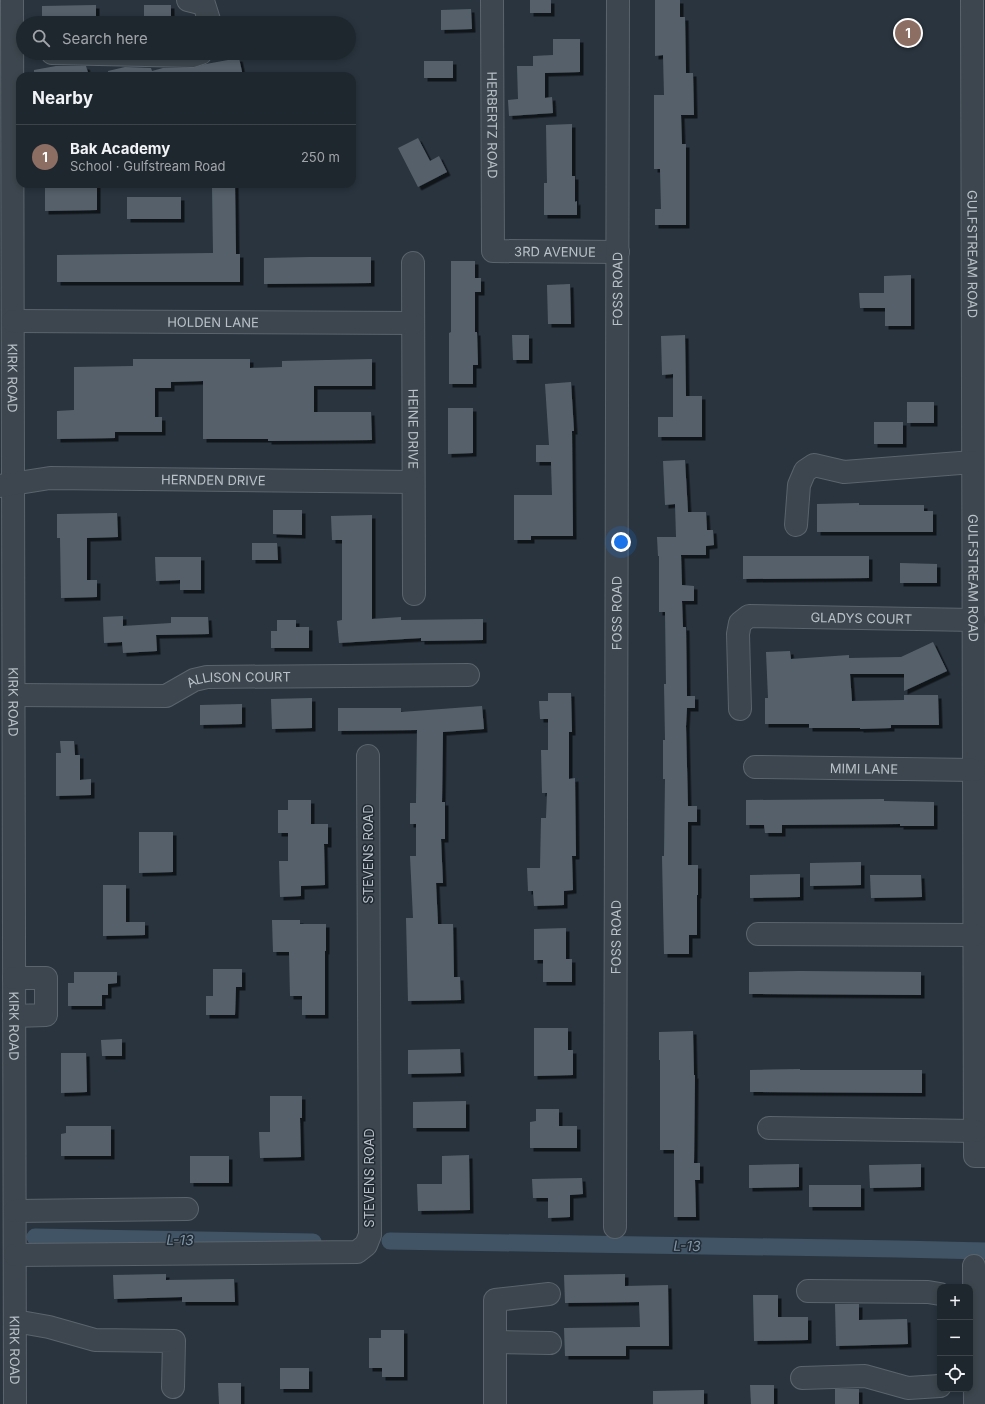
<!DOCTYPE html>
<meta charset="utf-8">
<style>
:root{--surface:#1f272e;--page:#272f36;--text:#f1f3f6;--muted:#a1a5aa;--line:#3c444a;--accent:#bca0f2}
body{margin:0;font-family:Inter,sans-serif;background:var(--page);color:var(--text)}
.controls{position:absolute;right:12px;bottom:12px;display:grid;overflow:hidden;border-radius:8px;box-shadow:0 2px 6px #0003}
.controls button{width:36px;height:36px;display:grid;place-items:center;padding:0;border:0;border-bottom:1px solid var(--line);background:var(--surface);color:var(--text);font:20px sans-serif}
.you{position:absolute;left:621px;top:542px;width:14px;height:14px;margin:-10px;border:3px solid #fff;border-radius:50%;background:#1a73e8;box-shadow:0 0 0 6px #1a73e833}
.badge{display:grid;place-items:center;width:26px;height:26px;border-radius:50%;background:var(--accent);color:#fff;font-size:13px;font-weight:700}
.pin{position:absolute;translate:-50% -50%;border:2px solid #fff;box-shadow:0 1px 4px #0006}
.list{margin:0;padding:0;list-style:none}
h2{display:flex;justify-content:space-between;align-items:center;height:52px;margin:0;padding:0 16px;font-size:17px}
h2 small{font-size:13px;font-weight:400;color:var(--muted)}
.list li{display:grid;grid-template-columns:26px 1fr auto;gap:12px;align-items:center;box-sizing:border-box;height:64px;padding:0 16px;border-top:1px solid var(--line)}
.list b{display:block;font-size:15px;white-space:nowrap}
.list p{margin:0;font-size:13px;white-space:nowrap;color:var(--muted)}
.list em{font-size:13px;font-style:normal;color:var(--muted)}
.icon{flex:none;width:22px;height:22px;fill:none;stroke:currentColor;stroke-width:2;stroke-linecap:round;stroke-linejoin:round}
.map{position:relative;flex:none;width:985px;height:1404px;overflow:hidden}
.search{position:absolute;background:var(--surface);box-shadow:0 2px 6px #0003;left:16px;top:16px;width:340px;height:44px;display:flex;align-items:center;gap:10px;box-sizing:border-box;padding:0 14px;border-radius:22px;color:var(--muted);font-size:15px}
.panel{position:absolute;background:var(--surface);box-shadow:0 2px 6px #0003;left:16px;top:72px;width:340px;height:116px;border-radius:12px}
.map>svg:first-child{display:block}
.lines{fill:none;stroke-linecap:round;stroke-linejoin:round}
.canal{stroke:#415465;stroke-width:17}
.building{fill:#55616b;filter:url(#shadow)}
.minor-casing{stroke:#5b646c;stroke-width:24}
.minor{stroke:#3d464e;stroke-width:22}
.labels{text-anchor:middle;stroke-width:3;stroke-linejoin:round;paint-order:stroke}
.street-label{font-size:13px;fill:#bac1c9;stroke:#222b34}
.water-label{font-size:14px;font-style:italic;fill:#7f95a8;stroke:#222b34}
</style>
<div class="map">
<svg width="985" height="1404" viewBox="0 0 985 1404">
<defs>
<filter id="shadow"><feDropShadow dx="3.5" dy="3.5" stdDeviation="0" flood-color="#0009"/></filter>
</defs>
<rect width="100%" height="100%" fill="#29343e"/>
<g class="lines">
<g class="canal">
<path d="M35,1237L313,1242"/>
<path d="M390,1241L899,1249L985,1251"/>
</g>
</g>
<g class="building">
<rect x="530" y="0" width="21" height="13"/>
<path d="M655,0H680V17H685L686,73H693L694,115H681L682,144H686V225H655V209H661L660,169H654V95H664L663,55L655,56Z"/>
<path d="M96,5V23H42V6Z"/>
<rect x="144" y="5" width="27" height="18"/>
<path d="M471,9L472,29L441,30V10Z"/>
<path d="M553,39H580V72L545,73V98L552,97L553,113L509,116L508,100L518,99L517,66H533V56L553,55Z"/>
<path d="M239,58L243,76H108V71L125,67L151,68L152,71L163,68H192L206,64Z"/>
<rect x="424" y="61" width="29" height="17"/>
<path d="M56,66H86L89,76H34V70Z"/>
<path d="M572,124V176H575V202L577,201V215H544V183H547L546,125Z"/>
<path d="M418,138L430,161L439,156L447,172L418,187L398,148Z"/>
<path d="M45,184H97V210L45,211Z"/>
<path d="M235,184L236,254H240V282H57V255L213,253L212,185Z"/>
<rect x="127" y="197" width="54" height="22"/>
<path d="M310,257H371V283L264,284V258Z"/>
<path d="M451,261H475V278H481V292H475V332H477L478,365H473V384H449V333L451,332Z"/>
<path d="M911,275V326H885V308H860L859,293H884V276Z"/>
<path d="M570,284L571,324H548L547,285Z"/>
<path d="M512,335H529V360H513Z"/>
<path d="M685,335L686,396H702V437H658V417H673V374L662,375L661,336Z"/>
<path d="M133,359H250V368L282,367V361L372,359V386H314V412H371L372,440L268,441V439H203V381L171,382V388H155V417H162V432H115V438L57,439V411L74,410V367L133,366Z"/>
<path d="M571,382L574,431H572L573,536H531V540H514V495H552L551,462H536V445H549L545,384Z"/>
<rect x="907" y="402" width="27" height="21"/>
<path d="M448,408H473V453L448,454Z"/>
<rect x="874" y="422" width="29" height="22"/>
<path d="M685,460L688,512H706L707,530H713L714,545L706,546V555H681L682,585L694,586V601H682L683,627H686L687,696H695V708H687L686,726L688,806H697V822H688V865H698V895H697V935H689V954H664L662,856H664L665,779H663V740H665L664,684H666L665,612H659V556H658L657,537H676L675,504L665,505L663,461Z"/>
<path d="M859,503V505H924V511H933V532H817V504Z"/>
<path d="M273,510H302V535L273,534Z"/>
<path d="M117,513L118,537L87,538V580H97V597L61,598L60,538H57V514Z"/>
<path d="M372,515V619L401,617V620L483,619V640L421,641V638L339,643L337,621L342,620V540H332L331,516Z"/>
<path d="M252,543H277L278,560H252Z"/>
<path d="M743,556H869V578L743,579Z"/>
<path d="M155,557H201V590H180V580L156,581Z"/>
<path d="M900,563L937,564V583H900Z"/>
<path d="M123,616V626L171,623V617H208L209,634L156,635L157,651L123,653L122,642L104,643L103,617Z"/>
<path d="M277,620H296V627H309V648H271V631H277Z"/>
<path d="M933,642L947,671L904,691V674H850L852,701L904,700V695H938L939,725H891V728L860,729V728H809V724H765V698H768L766,652L790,651L791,659L849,655V658L901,657Z"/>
<path d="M548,693H571L572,732H569V779L575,778L576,856H572L573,890L564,891V905L534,906L533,891H528L527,868H540L541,818H546L547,793H542L541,750H548V719H540L539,701H548Z"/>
<path d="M312,698V728L272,729L271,699Z"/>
<path d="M242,704V724L200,725V705Z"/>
<path d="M482,706L484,729L443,732L442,802H445V839H441L443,883H436L438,924H453L454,977H460L461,1000L408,1001L406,918H413L410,856H416V824H410V803H416L417,730L338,731V708H401V712Z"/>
<path d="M60,741H74L75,755H80V780L91,779V795L56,796V753H61Z"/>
<path d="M884,799V801L934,802V826H900V824L782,825V833H765L764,825H746V800Z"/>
<path d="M288,800H311V824H328V844H324L325,885L301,886V896L280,897L279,861H288V833H278V810H288Z"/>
<path d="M139,832H173V872L139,873Z"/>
<path d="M861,862V885L810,886V863Z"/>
<path d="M800,874V897L750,898V875Z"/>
<path d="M870,875H921L922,897L871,898Z"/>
<path d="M103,885H126V922H145V935L103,936Z"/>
<path d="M272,920H300V924H326V951H325V1015H302V996H290L289,952H273Z"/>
<path d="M566,928V959H572V982H543V960H534V929Z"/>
<path d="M213,969H242V987H236L235,1015H206V996H213Z"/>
<path d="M800,971L921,972V995L749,994V972Z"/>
<path d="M74,972H117V983L108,984V995H102V1006H68V983H74Z"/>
<path d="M534,1028H568V1050H573V1075L534,1076Z"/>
<path d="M693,1031L694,1075H695L694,1163H700V1180H695L696,1217H674V1150H660V1060H659V1032Z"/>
<path d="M122,1039V1056H102L101,1040Z"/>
<path d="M460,1049L461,1073L408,1074V1050Z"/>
<path d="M61,1053H86L87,1092L61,1093Z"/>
<path d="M800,1069V1070H922V1093L750,1092V1070Z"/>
<path d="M270,1096H302V1118H300L301,1157L260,1158L259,1132H270Z"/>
<path d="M466,1101V1128H413V1102Z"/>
<path d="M536,1109H559V1126H577V1148H530V1122L536,1121Z"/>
<path d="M66,1126H111V1156H61V1134L66,1133Z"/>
<path d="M469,1155L470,1210L418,1211L417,1184H442V1156Z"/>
<rect x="190" y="1156" width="39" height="27"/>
<path d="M799,1164V1187L749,1188V1165Z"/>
<path d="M921,1164V1187L870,1188L869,1165Z"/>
<path d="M582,1178L583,1194L570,1195V1217L548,1218V1198H533L532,1179Z"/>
<rect x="809" y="1185" width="52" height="22"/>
<path d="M166,1274V1280L234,1279L235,1302H182V1297L114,1299L113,1275Z"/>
<path d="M625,1274V1286L668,1285L669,1346H626V1356H565L564,1328L640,1327L639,1302L565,1303L564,1275Z"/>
<path d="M753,1295H778V1317H808V1340L754,1341Z"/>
<path d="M835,1304H859V1320L907,1319L908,1344L836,1346Z"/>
<path d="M381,1330H404V1377H382V1368H369V1338H381Z"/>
<rect x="280" y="1368" width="29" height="21"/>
<path d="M218,1383H241V1404H219Z"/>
<path d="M750,1385H774V1404H751Z"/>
<rect x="835" y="1389" width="24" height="15"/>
<path d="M704,1390V1404H653V1391Z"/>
</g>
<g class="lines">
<defs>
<g id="minor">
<path id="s1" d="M12,0L15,1404"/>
<path d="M188,0L204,4L210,23"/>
<path id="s2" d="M492,0L493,251L618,252"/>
<path id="s3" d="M972,0L975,1156H985"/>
<path d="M52,53L192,56L201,53"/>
<path id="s4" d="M413,263L414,594"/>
<path id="s5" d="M13,321L413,323"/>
<path id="s6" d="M0,486L50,478L413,482"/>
<path d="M796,525L799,485L805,471L814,465L844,472L973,462"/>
<path id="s7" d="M14,695L166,696L194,680L207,677L468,675"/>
<path id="s8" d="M740,709L738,634L740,623L749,616L974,620"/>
<path id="s9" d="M755,767L974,770"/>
<path d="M758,934L974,935"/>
<path d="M14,1016L46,1015V978H14"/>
<path d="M769,1128L975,1131"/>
<path d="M15,1211L187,1209"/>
<path id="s10" d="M615,1227L618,0"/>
<path d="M15,1255L357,1252L366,1245L370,1235L368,756"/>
<path d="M974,1266L975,1404"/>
<path d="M808,1291L928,1292L940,1294"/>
<path d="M15,1321L49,1327L95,1340L174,1341L173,1387"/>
<path d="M495,1342L550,1343"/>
<path d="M802,1378L865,1376L908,1388L940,1386"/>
<path d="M495,1404V1300L549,1294"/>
</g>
</defs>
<use href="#minor" class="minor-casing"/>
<use href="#minor" class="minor"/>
</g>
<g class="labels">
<g class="street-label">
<text dy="5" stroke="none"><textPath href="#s2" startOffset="125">HERBERTZ ROAD</textPath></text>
<text dy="5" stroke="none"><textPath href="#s2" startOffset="313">3RD AVENUE</textPath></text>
<text dy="5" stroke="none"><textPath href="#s3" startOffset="254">GULFSTREAM ROAD</textPath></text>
<text dy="5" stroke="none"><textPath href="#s10" startOffset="938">FOSS ROAD</textPath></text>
<text dy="5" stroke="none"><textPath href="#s5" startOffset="200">HOLDEN LANE</textPath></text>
<text dy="5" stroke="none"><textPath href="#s1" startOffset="378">KIRK ROAD</textPath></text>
<text dy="5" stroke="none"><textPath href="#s4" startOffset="166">HEINE DRIVE</textPath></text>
<text dy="5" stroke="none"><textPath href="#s6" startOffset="214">HERNDEN DRIVE</textPath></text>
<text dy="5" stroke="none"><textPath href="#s3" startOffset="578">GULFSTREAM ROAD</textPath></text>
<text dy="5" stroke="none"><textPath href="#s10" startOffset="614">FOSS ROAD</textPath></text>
<text dy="5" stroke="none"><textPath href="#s8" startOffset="210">GLADYS COURT</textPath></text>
<text dy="5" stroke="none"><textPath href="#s7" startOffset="229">ALLISON COURT</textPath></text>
<text dy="5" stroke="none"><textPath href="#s1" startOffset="702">KIRK ROAD</textPath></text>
<text dy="5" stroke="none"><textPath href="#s9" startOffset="109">MIMI LANE</textPath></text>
<text transform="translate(368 854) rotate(-90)" y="5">STEVENS ROAD</text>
<text dy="5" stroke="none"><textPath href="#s10" startOffset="290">FOSS ROAD</textPath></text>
<text dy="5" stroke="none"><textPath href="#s1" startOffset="1026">KIRK ROAD</textPath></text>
<text transform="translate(369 1178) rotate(-90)" y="5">STEVENS ROAD</text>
<text dy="5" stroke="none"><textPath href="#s1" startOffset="1350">KIRK ROAD</textPath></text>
</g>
<g class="water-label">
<text transform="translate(180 1240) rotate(1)" y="5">L-13</text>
<text transform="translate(687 1246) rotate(1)" y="5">L-13</text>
</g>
</g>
</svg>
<div class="controls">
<button>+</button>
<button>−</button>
<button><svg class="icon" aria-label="locate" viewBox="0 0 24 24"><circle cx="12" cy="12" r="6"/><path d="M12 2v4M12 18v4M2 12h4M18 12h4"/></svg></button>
</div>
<div class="you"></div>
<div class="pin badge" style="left:908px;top:33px;background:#8d6e63">1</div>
<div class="search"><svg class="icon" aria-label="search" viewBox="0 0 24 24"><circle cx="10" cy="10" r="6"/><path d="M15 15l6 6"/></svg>Search here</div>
<section class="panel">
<h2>Nearby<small></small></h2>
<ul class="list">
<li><span class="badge" style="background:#8d6e63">1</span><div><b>Bak Academy</b><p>School · Gulfstream Road</p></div><em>250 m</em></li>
</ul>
</section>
</div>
